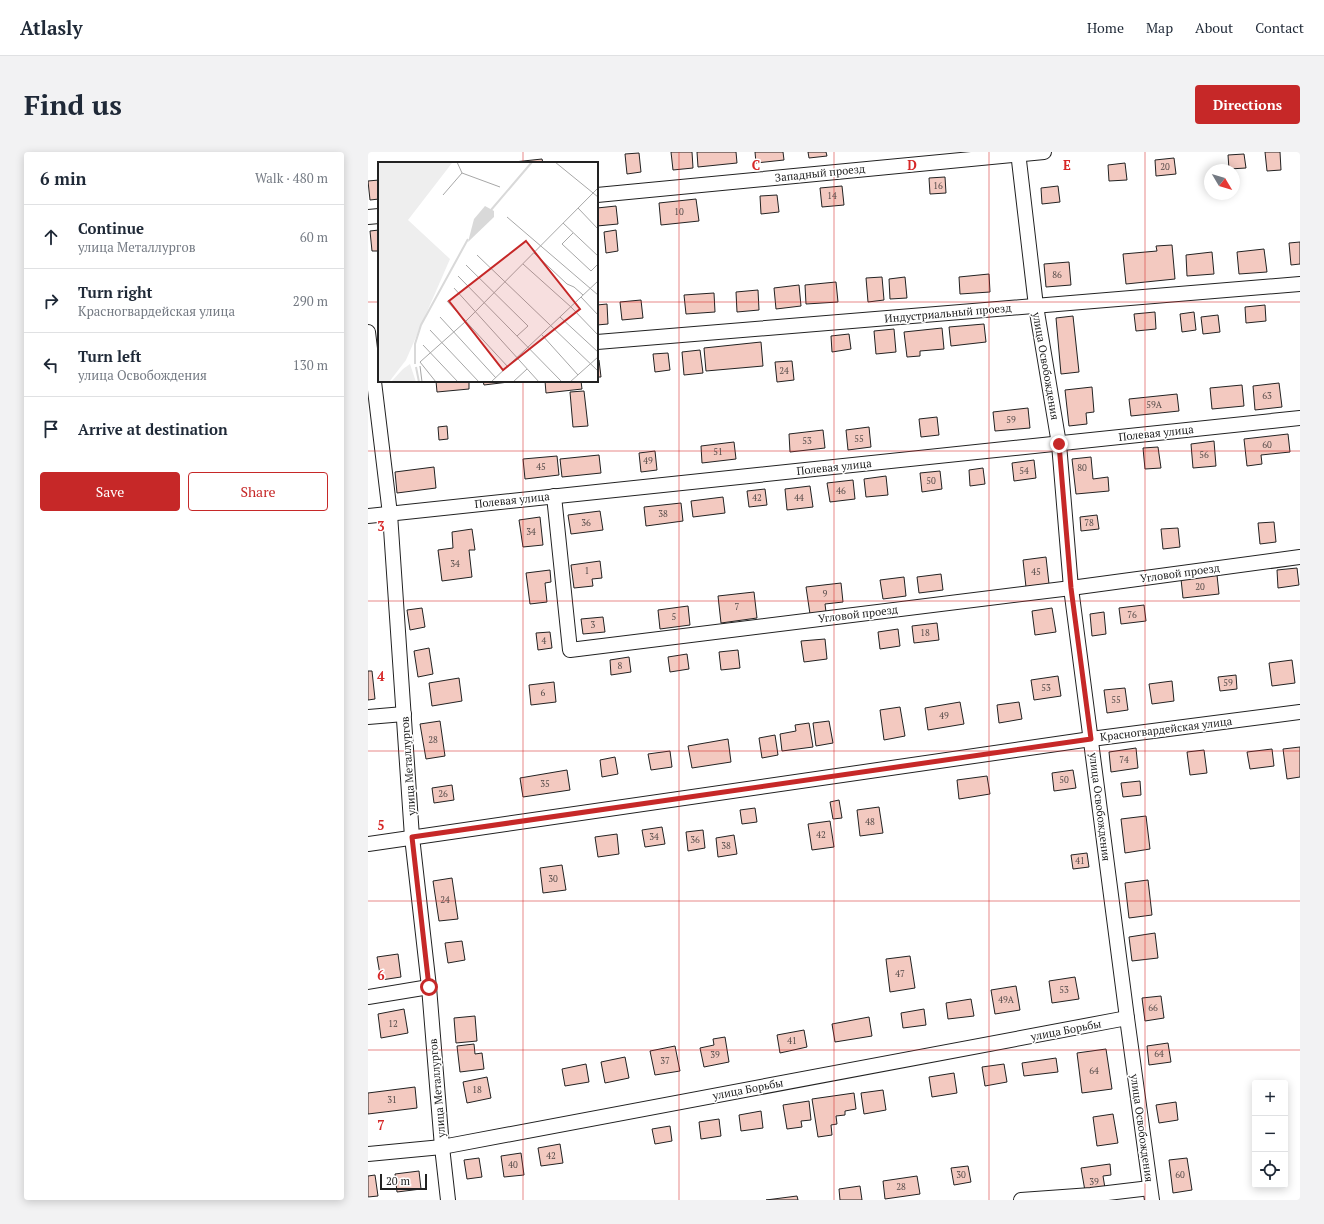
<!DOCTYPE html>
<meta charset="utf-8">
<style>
:root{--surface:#fff;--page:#f2f2f3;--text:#1f2937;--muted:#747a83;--line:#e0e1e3;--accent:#c62828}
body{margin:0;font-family:"PT Serif",serif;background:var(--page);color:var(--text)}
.controls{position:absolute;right:12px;bottom:12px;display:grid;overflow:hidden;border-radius:4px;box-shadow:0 2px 10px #0003}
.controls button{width:36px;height:36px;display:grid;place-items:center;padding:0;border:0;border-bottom:1px solid var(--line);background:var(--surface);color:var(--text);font:20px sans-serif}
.compass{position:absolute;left:836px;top:12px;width:36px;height:36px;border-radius:50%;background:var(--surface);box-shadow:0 2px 10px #0003;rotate:128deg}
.scale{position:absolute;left:12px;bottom:10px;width:47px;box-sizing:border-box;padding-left:4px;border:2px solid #222;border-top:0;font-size:11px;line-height:14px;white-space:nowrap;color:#222;-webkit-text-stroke:3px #fff;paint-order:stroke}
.stop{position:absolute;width:12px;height:12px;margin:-9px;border:3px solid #c62828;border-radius:50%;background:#fff}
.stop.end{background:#c62828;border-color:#fff;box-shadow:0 1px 4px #0008}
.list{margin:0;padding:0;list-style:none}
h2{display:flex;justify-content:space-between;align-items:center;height:52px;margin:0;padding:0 16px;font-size:17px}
h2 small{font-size:13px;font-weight:400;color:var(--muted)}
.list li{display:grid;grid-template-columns:26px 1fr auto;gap:12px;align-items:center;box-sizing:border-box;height:64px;padding:0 16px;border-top:1px solid var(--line)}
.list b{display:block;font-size:15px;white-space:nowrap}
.list p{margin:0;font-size:13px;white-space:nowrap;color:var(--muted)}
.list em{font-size:13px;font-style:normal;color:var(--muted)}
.actions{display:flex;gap:8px;padding:12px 16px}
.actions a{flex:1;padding:9px 0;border:1px solid var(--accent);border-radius:4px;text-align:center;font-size:14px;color:var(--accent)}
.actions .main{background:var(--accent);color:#fff}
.icon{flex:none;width:22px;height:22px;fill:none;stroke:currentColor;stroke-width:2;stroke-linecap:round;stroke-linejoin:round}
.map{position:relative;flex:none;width:932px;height:1048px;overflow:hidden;border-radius:4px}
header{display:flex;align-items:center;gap:24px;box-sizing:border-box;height:56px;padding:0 20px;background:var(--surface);border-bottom:1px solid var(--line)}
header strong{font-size:19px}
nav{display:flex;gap:22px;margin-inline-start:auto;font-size:14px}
.intro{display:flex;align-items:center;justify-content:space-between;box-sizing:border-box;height:96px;padding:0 24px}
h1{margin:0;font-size:28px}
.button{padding:10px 18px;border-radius:4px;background:var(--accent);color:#fff;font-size:14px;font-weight:700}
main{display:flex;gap:24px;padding:0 24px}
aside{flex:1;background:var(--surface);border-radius:4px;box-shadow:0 2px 10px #0003}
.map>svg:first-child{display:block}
.building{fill:#f3c9c0;stroke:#222}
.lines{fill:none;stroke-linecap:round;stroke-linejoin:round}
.street-casing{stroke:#222;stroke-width:16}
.street{stroke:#fff;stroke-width:14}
.route{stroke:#c62828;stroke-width:5}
.grid{fill:none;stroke:#d62828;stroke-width:1;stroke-opacity:0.55}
.labels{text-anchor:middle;stroke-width:3;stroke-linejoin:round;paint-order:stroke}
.number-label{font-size:9px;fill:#564c4a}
.street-label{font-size:11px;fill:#222;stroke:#fff}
.inset-river{fill:none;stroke:#d9d9d9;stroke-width:2}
.inset-road{fill:none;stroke:#a7a7a7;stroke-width:1}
.view{fill:#c62828;fill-opacity:0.15;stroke:#c62828;stroke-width:2}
.inset-edge{fill:none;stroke:#222;stroke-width:2}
.grid-label{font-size:13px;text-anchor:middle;font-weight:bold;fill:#d62828;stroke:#fff;stroke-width:3;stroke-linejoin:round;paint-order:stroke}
</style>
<header>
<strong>Atlasly</strong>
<nav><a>Home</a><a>Map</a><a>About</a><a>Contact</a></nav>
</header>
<div class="intro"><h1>Find us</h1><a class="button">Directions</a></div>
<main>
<aside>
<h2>6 min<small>Walk · 480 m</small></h2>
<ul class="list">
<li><svg class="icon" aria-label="ahead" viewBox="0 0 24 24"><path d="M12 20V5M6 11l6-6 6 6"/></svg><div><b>Continue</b><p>улица Металлургов</p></div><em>60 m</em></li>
<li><svg class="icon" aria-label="right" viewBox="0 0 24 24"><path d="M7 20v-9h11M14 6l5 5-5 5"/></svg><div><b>Turn right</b><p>Красногвардейская улица</p></div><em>290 m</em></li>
<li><svg class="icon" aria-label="left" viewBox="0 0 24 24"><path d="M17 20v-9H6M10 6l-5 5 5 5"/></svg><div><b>Turn left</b><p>улица Освобождения</p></div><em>130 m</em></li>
<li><svg class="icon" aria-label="arrive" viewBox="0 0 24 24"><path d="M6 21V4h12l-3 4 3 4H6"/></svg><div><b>Arrive at destination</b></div></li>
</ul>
<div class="actions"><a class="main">Save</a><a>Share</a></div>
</aside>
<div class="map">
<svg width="932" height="1048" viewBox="0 0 932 1048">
<rect width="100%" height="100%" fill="#fff"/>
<g class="building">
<path d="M303,0H324L325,16L305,18Z"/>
<path d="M329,0H368L369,11L330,15Z"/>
<path d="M387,0H415L416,8L388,11Z"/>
<path d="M440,0H458L459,4L441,6Z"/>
<path d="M897,0H912L913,18L899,19Z"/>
<path d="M271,1L273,20L259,22L257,2Z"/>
<path d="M876,2L878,16L861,17L860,3Z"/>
<path d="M806,6L808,22L788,24L787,8Z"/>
<path d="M174,7L175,11H146V10Z"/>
<path d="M757,11L759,28L741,29L740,13Z"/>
<path d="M577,25L578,41L562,42L561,26Z"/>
<path d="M11,28V47L2,48L0,29Z"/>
<path d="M474,34L476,53L454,55L452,36Z"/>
<path d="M690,34L692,50L674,52L673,36Z"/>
<path d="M409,43L411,60L393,62L392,44Z"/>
<path d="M328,47L331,69L293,73L291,51Z"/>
<path d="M248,54L250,72L229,74V56Z"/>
<path d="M11,78V99H4L2,79Z"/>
<path d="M248,78L250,99L238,101L236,80Z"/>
<path d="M932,90V112L923,113L921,91Z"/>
<path d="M804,93L807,127L758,132L755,102L789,99L788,94Z"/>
<path d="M896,97L899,120L871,122L869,100Z"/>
<path d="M844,100L846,122L819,124L818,103Z"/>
<path d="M701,110L703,133L678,135L676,112Z"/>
<path d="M621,122L622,140L592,142L591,125Z"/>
<path d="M514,125L516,148L500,150L498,126Z"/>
<path d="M537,125L539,146L522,147L521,127Z"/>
<path d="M468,130L470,150L438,152L437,133Z"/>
<path d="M431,133L433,154L408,157L406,136Z"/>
<path d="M390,138L391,158L369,160L368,140Z"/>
<path d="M346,141L347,160L318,162L316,143Z"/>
<path d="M273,148L275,166L254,168L252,150Z"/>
<path d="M239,152L240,172L229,173V153Z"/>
<path d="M897,153L898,169L878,171L877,155Z"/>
<path d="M787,160L788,177L768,179L766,162Z"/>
<path d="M826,160L828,178L814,180L812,162Z"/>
<path d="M850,163L852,180L835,182L833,165Z"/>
<path d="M705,164L711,220L693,222L688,166Z"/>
<path d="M616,172L618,190L583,194L581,175Z"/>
<path d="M574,176L576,197L552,199V204L539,205L536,180Z"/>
<path d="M526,177L528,200L508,202L506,179Z"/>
<path d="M481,182L483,197L464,200L463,184Z"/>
<path d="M393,190L395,214L338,219L336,196Z"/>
<path d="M332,198L335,221L316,223L314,200Z"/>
<path d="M300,201L302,218L287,220L285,202Z"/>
<path d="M229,208H231L233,225H229Z"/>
<path d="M424,209L426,228L409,230L407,210Z"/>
<path d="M68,229H101V237L69,240Z"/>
<path d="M115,229H149L116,233Z"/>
<path d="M177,229H213L214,237L178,241Z"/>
<path d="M911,231L914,255L887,258L885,234Z"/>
<path d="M874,233L876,254L844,257L842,236Z"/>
<path d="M724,235L726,260L718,261L719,272L701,274L697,238Z"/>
<path d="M216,239L220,274L205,275L202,240Z"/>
<path d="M809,242L811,259L763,264L761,247Z"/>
<path d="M660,256L662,276L627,279L625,260Z"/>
<path d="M569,265L571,283L553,285L551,267Z"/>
<path d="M79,274L80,287L71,288L70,275Z"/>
<path d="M501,275L503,295L480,298L478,278Z"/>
<path d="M455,278L457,296L422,300L421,282Z"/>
<path d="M920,282L922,300L893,303L894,312L879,314L876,287Z"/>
<path d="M846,289L848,314L825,316L823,292Z"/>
<path d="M366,290L368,307L334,311L333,294Z"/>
<path d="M790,295L793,316L777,317L775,296Z"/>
<path d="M287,299L289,318L273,320L271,301Z"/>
<path d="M231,303L233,321L194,325L192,307Z"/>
<path d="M189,304L191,323L157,327L155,307Z"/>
<path d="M723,305L725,327L740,325L741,339L708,342L704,307Z"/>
<path d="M666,308L668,326L646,329L644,311Z"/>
<path d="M66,315L68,336L29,341L27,320Z"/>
<path d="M615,316L617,332L602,334L601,318Z"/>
<path d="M572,319L574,337L554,340L552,321Z"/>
<path d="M518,324L520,343L498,345L496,327Z"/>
<path d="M485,328L487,347L462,350L459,331Z"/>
<path d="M442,334L445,355L419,358L417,337Z"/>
<path d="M397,337L399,353L381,355L379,339Z"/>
<path d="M355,345L357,361L325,365L323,349Z"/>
<path d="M313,351L315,369L278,374L276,355Z"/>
<path d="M232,359L235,378L203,382L200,363Z"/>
<path d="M729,363L731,377L713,379L712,365Z"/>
<path d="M172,365L175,393L155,395L151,368Z"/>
<path d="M906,370L908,390L892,392L890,371Z"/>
<path d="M810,376L812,395L795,397L793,377Z"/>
<path d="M104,377L107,398H101L104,425L74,429L70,398L85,396L84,380Z"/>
<path d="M678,405L681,432L658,435L655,408Z"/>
<path d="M232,409L234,426L224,427L225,434L206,436L203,413Z"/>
<path d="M929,416L931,433L910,436L909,418Z"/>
<path d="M182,418L183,430L177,431L179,450L162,452L158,421Z"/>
<path d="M573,422L575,438L551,441L549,425Z"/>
<path d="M849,423L851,442L815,446L813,427Z"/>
<path d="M536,425L538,444L515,447L512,428Z"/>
<path d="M473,431L475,450L457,452L458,460L442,462L438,435Z"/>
<path d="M386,440L389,466L353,471L350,444Z"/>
<path d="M776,453L778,469L753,472L751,456Z"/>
<path d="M320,454L322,473L292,477L290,458Z"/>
<path d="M54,456L57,475L42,478L39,458Z"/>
<path d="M684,456L688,480L667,483L664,459Z"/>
<path d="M736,460L738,482L724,484L722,462Z"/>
<path d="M235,465L237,480L215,482L213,467Z"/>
<path d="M569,471L571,488L546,491L544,474Z"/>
<path d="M530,477L532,494L512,497L510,480Z"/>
<path d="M182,480L184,496L170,498L168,481Z"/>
<path d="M457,487L459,507L436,510L433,489Z"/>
<path d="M61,496L65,522L50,525L46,499Z"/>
<path d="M370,498L372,516L353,518L351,500Z"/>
<path d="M319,502L321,517L302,520L300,505Z"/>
<path d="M261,505L263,520L243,523L242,508Z"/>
<path d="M924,508L927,531L904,534L901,511Z"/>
<path d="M0,519H4L7,547L0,548Z"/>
<path d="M868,523L869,537L852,539L850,525Z"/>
<path d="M690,524L693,544L666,548L663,528Z"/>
<path d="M91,526L94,549L64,554L61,531Z"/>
<path d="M804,529L806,549L784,552L781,532Z"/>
<path d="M186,530L188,550L163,553L161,533Z"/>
<path d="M757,536L760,558L739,561L736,538Z"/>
<path d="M592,550L596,572L560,578L557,556Z"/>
<path d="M651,550L654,567L631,571L629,553Z"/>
<path d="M532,555L537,584L516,588L512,558Z"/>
<path d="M72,569L77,604L58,607L52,572Z"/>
<path d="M461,569L465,591L448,594L445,571Z"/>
<path d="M441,571L445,595L414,599L412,582L428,579L427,573Z"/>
<path d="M407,583L410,603L394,606L391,586Z"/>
<path d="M360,587L363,610L324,616L320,594Z"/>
<path d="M932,595V625L919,627L915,597Z"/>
<path d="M768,596L770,616L743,620L741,600Z"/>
<path d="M904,597L906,614L882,617L879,600Z"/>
<path d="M836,598L839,621L822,623L819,600Z"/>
<path d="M302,599L304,615L283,618L280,602Z"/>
<path d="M247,605L250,622L234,625L232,608Z"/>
<path d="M199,618L202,638L155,645L152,626Z"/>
<path d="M705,618L708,636L686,639L684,621Z"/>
<path d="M619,624L622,642L591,647L589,628Z"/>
<path d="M772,629L773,643L755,645L753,631Z"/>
<path d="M84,633L86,648L66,651L64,636Z"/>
<path d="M471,648L474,666L465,667L462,650Z"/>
<path d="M511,655L515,681L492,684L489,658Z"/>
<path d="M387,656L389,670L374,672L372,658Z"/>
<path d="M778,664L782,697L757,701L753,667Z"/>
<path d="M462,669L466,695L444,698L440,672Z"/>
<path d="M294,675L297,692L277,695L274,678Z"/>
<path d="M335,678L337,696L320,699L318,680Z"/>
<path d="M249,682L251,702L230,705L227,685Z"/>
<path d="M366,683L369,702L350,705L348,686Z"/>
<path d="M719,701L721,715L705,717L703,703Z"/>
<path d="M194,713L198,738L175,741L172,716Z"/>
<path d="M84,726L90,767L71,769L65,729Z"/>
<path d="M780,728L784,763L761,766L757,731Z"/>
<path d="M787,781L790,806L764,809L761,785Z"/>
<path d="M94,789L97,808L80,811L77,791Z"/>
<path d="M30,802L33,825L13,828L9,805Z"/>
<path d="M542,804L547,836L522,840L518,807Z"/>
<path d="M707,825L711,847L684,851L681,829Z"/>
<path d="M648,834L652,858L627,862L623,838Z"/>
<path d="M793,844L796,866L777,869L774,846Z"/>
<path d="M603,847L606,864L580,867L578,851Z"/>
<path d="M36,857L40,881L13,886L10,862Z"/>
<path d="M556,857L558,873L535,876L533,861Z"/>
<path d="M107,864L109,889L88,891L86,866Z"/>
<path d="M501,865L504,884L467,890L464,872Z"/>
<path d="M436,878L439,895L412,901L409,883Z"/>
<path d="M357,885L361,910L336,915L332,896L346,893L345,887Z"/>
<path d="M800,891L803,910L781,913L779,894Z"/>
<path d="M106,892L107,902L114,901L116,917L92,920L89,894Z"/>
<path d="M307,894L312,919L287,923L282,899Z"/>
<path d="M738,897L744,937L714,941L709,901Z"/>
<path d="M257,905L261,926L237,931L233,910Z"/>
<path d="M688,906L690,920L656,924L654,911Z"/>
<path d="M218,912L221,930L197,934L194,917Z"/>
<path d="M636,912L639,930L617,934L614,915Z"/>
<path d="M586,921L589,941L564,945L561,925Z"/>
<path d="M119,925L123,946L99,951L95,930Z"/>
<path d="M47,935L49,956L0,962V941Z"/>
<path d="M515,938L518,958L496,962L493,941Z"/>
<path d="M486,941L488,957L477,959V963L468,964L469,972L463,973L464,983L450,985L444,947Z"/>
<path d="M441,949L443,968L433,969L434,975L419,977L415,953Z"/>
<path d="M808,950L810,968L791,971L788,953Z"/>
<path d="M393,959L395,976L373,979L371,963Z"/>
<path d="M745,962L750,991L729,994L725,965Z"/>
<path d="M351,967L353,984L333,987L331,970Z"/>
<path d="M302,974L304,989L287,992L284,977Z"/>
<path d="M192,992L195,1011L173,1014L170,996Z"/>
<path d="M153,1001L156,1023L136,1025L133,1004Z"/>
<path d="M111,1006L114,1025L99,1027L96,1008Z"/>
<path d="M819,1006L824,1038L805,1041L801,1008Z"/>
<path d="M742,1012L743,1023L735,1024L737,1036L717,1039L713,1016Z"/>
<path d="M600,1014L603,1030L586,1033L583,1016Z"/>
<path d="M51,1019L53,1037L29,1040L27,1022Z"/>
<path d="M7,1023L10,1044L0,1045V1024Z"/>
<path d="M549,1024L552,1042L517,1047L515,1029Z"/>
<path d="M492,1034L494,1048H472L471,1037Z"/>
<path d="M429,1044L430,1048H398Z"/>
</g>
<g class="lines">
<defs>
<g id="street">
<path d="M650,0L668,154L691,292L703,436L759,866L784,1048"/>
<path d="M229,43L676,0"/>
<path d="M0,65L11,64"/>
<path d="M0,180L22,362L44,685L61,835L74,995L80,1048"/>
<path d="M229,190L932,132"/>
<path d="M186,344L202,498L703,436L932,405"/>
<path d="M0,364L932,266"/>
<path d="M0,565L36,562"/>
<path d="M0,692L723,587L932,560"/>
<path d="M0,845L61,835"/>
<path d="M0,1002L74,995L759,866"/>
<path d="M653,1048L723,1043L782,1036"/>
</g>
</defs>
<use href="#street" class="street-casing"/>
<use href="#street" class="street"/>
</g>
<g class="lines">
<path class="route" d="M61,835L44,685L723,587L703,436L691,292"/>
</g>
<path class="grid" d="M155,0V11M311,0V1048M466,0V1048M621,0V1048M777,0V1048M0,150H11M229,150H932M155,229V1048M0,299H932M0,449H932M0,599H932M0,749H932M0,898H932"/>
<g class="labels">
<g class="number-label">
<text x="797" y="18">20</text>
<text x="570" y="37">16</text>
<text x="464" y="47">14</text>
<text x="311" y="63">10</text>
<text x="689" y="126">86</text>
<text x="416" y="222">24</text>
<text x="899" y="247">63</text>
<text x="786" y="256">59А</text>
<text x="643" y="271">59</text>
<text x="491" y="290">55</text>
<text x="439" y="292">53</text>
<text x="899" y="296">60</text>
<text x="350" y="303">51</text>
<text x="836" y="306">56</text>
<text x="280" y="312">49</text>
<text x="173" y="318">45</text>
<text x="714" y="319">80</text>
<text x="656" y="322">54</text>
<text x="563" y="332">50</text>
<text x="473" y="342">46</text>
<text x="389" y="349">42</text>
<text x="431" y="349">44</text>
<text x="295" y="365">38</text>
<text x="218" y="374">36</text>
<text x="721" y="374">78</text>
<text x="163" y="383">34</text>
<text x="87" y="415">34</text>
<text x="219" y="422">1</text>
<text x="668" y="423">45</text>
<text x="832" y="438">20</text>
<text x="457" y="445">9</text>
<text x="369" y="458">7</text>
<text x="764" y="466">76</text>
<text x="306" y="468">5</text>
<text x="225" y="476">3</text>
<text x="557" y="484">18</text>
<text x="176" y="492">4</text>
<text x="252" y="517">8</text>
<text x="860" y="534">59</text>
<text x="678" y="539">53</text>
<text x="175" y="544">6</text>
<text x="748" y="551">55</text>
<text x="576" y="567">49</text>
<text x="65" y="591">28</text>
<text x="756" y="611">74</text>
<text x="696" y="631">50</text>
<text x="177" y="635">35</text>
<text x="75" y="645">26</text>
<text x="502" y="673">48</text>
<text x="453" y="686">42</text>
<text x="286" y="688">34</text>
<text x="327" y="691">36</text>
<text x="358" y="697">38</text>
<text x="712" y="712">41</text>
<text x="185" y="730">30</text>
<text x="77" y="751">24</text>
<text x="532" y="825">47</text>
<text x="696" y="841">53</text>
<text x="638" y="851">49А</text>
<text x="785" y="859">66</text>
<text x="25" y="875">12</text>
<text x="424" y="892">41</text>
<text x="791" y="905">64</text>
<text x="347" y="906">39</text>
<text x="297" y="912">37</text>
<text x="726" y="922">64</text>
<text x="109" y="941">18</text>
<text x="24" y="951">31</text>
<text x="183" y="1007">42</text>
<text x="145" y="1016">40</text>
<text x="593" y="1026">30</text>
<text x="812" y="1026">60</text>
<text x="726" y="1033">39</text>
<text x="533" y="1038">28</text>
</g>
<g class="street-label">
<text transform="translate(452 21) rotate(-6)" y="4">Западный проезд</text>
<text transform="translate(580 161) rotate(-5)" y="4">Индустриальный проезд</text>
<text transform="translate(678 214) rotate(80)" y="4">улица Освобождения</text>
<text transform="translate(788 281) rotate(-6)" y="4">Полевая улица</text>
<text transform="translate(466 315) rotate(-6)" y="4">Полевая улица</text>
<text transform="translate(144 348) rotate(-6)" y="4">Полевая улица</text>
<text transform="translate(812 421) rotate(-8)" y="4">Угловой проезд</text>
<text transform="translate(490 462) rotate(-7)" y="4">Угловой проезд</text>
<text transform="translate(798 577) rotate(-7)" y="4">Красногвардейская улица</text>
<text transform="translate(40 614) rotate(-94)" y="4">улица Металлургов</text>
<text transform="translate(732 655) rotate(83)" y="4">улица Освобождения</text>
<text transform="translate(698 878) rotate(-11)" y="4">улица Борьбы</text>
<text transform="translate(69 936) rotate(-95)" y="4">улица Металлургов</text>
<text transform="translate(380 937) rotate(-11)" y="4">улица Борьбы</text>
<text transform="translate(774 976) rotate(82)" y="4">улица Освобождения</text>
</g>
</g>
<g transform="translate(10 10)">
<rect width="220" height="220" fill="#fff"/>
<path d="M0,0L74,1L30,58L72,97L28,198L11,220H0ZM32,202L38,220H13L25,207Z" fill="#eee"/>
<path d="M107,44L116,49V55L90,80L96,57Z" fill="#d9d9d9"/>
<path class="inset-river" d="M113,48L154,0M37,202V182L43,163L90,77M38,205L41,220"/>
<path class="inset-road" d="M79,0L84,11L122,25M177,0L220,35M65,33L84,11M200,46L220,67M129,55L220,133M185,61L220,94M195,71L184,82L213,109L220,102M156,91L189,122L196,125L205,133M99,93L220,209M145,102L193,145L220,173M88,103L150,164L139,174M80,114L184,220M76,126L161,220M203,135L220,153M69,139L130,205M62,155L118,216M182,155L220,190M52,168L101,220M164,173L200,213M45,183L80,220M42,204L44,220M58,220L42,200L87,160L220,26M113,220L220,119M135,220L149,207M192,220L220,195"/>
<path class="view" d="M148,79L202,147L125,208L71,139Z"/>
<rect width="220" height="220" class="inset-edge"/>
</g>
<g class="grid-label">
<text x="388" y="18">C</text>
<text x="544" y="18">D</text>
<text x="699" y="18">E</text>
<text x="13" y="379">3</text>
<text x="13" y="529">4</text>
<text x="13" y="678">5</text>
<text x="13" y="828">6</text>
<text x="13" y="978">7</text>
</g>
</svg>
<div class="controls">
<button>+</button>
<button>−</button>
<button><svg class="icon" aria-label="locate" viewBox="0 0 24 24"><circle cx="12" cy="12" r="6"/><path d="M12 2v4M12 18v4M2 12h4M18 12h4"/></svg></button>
</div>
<svg class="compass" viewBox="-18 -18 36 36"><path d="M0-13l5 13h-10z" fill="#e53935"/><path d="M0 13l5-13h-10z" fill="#747a83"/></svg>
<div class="scale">20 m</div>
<div class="stop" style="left:61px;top:835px"></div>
<div class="stop end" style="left:691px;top:292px"></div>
</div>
</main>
